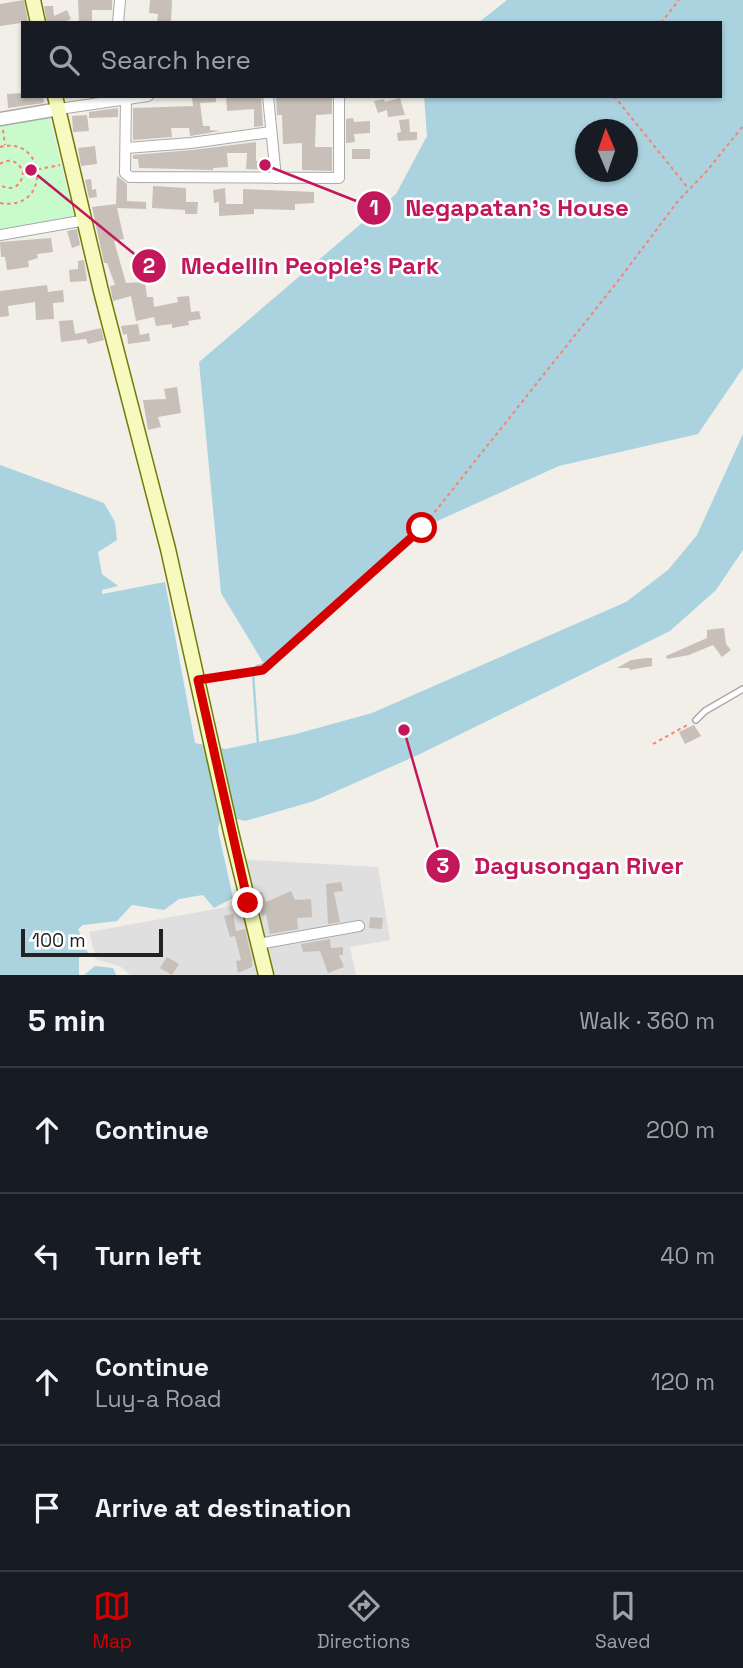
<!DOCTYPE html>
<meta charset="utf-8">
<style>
:root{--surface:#171b24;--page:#20242c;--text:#f1f3f6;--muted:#9ea1a6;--line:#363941;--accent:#d40000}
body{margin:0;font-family:"Space Grotesk",sans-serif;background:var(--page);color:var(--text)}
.compass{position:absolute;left:575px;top:119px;width:63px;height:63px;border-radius:50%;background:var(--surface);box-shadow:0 2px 5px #0004;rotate:358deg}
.scale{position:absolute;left:21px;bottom:18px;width:142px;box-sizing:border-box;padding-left:7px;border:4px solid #222;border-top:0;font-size:19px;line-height:24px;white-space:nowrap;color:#222;-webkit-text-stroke:5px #fff;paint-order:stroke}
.stop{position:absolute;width:21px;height:21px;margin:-16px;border:5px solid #d40000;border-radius:50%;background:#fff}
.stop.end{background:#d40000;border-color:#fff;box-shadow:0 2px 7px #0008}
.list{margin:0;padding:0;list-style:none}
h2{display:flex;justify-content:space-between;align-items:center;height:91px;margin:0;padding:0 28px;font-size:30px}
h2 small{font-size:23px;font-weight:400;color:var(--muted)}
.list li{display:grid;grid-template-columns:46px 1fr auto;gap:21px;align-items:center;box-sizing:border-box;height:126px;padding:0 28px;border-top:2px solid var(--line)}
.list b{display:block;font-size:26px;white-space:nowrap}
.list p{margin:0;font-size:23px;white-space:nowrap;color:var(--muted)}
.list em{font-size:23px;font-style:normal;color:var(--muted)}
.icon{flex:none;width:38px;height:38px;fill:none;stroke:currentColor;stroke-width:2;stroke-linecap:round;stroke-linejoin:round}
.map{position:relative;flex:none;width:743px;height:975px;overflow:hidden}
.search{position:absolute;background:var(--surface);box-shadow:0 2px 5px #0004;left:21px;right:21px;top:21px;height:77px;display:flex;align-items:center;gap:18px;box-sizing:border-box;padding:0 24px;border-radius:0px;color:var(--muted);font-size:26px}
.sheet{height:595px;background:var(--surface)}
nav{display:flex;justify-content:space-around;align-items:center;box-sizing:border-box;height:98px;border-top:2px solid var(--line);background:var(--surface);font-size:19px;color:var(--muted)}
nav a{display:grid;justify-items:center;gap:4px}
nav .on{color:var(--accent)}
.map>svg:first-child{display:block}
.residential{fill:#e0dfdf}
.park{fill:#c8facc}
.water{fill:#aad3df;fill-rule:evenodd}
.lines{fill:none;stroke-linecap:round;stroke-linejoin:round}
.stream{stroke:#aad3df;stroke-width:2.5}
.building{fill:#c7bfb8}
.service-casing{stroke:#a9a9a9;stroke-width:8}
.minor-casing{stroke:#a9a9a9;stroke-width:12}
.tertiary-casing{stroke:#a9a9a9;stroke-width:15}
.secondary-casing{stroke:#707d05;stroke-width:17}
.path{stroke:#fa8072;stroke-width:2;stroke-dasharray:3.5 3.5;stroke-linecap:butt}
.service{stroke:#fff;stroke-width:5}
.minor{stroke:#fff;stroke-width:10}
.tertiary{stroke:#fff;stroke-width:12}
.secondary{stroke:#f7fabf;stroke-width:14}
.route{stroke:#d40000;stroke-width:9}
.leader{fill:none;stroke:#c2185b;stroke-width:2.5}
.callout-dot{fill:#c2185b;stroke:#fff;stroke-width:2.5}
.mark-label{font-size:21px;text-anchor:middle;font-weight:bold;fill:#fff}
.callout-label{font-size:24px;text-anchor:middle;font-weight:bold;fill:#c2185b;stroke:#fff;stroke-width:5;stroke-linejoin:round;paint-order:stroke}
</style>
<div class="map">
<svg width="743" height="975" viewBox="0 0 743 975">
<rect width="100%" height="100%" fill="#f2efe9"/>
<path class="residential" d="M238,859L378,867L390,940L350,947L356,975H130L121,967L96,959L89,932L248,903Z"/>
<path class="park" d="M49,116L74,217L0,230V124Z"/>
<g class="water">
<path d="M507,0H743V368L698,434L559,466L422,528L264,664L221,593L199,362L396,194L427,136L424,96H720V23H478ZM586,130H628V172H586Z"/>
<path d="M743,434V550L716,590L670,631L418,755L314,801L245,821L237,819L219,823L218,830L233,898L214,908L203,895L179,899L164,910L132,905L117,921L83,925L78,929L88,953L79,955V975H0V465L104,503L115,522L117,540L98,552L102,574L118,586L102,590V594L165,582L195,743L226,749L296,734L372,713L626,602L668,570L697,535Z"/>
<path d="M95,966L113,968L116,975H84Z"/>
</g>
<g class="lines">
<path class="stream" d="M258,745L253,673L257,666L264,664"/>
</g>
<g class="building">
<path d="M24,0L28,22L0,26V4Z"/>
<path d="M78,0H112V10H92V23H79Z"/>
<path d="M150,0H172L171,23H157L158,14L149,13Z"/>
<path d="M44,6H53L54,16L67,10L71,19L62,23H47Z"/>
<path d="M22,93L23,96H43L44,103L8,108L7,94Z"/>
<path d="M216,96V102L200,103L203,126H210V130L220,131L190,136L189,128H171L172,137L133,140V108L193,106L192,97Z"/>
<path d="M226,96H261L263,126L254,127V109L227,111Z"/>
<path d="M276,96L332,97V114L316,115L315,147H332V171L302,170V143L283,144L282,115H277Z"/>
<path d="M400,98L405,115L388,117L387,110L378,113L374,101L384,99L385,102Z"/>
<path d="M118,108V117L89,118V112Z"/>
<path d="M87,115L89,131L73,132L72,116Z"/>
<path d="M353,118L354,122L370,121V133L354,134L355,142L346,143V119Z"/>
<path d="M409,119L410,132H417V140L398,141L397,133L401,132L399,120Z"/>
<path d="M256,142V161L267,160L268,170L246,169L247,153H227L228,167L213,168V170L139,168L138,159H133V155L192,150Z"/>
<path d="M95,146L97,164L81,166L78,148Z"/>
<rect x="352" y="149" width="18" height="10"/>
<path d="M117,176L127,184V201L146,202V209L117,208L124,239L114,241L126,283L145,282L147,297H153L154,307L178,302L177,297L189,296L191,312L199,311L201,319L188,321L189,325L172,328V324L156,326L154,317L136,321L131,296L113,301L110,286L115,285L107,263H104L92,207L116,204Z"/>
<path d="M91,179L92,190L96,189L97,197L89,198L85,180Z"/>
<path d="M153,186L186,188V202H198L197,214H185V210L152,208Z"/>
<path d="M225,188L226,204H243V189L314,192V203L295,204V210L254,209V214L219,216V202L214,203L213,190Z"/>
<path d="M77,229L80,245L72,248L67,231Z"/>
<path d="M51,238L53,252L37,254L38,258L28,261L29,267L7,270L5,257H1L0,242Z"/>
<path d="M84,260L87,281L70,282L69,270L78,269V261Z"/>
<path d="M47,285L48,292L63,290L64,302L53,303L54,319L36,320L35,302L8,306L9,316L0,317V291Z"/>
<path d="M73,320L75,334L101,328L104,340L88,344L86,339L61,342L59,321Z"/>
<path d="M138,324L140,335L149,333L150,341L128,344L127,334L123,335L121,326Z"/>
<path d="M177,387L181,413L158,417L161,427L148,430L143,400L166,399L164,389Z"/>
<path d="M724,628L726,644L731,650L722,657L713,645L689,655L667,659L666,656L707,638V630Z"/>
<path d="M646,658H652V666L630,670L629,668H617L631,660Z"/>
<path d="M694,725L701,736L685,744L679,732Z"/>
<path d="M341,882L343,891L334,892L340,922L328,924L326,884Z"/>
<path d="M291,891L295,900L311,899L312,917L297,918L298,929L270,934L266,914L262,916L256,893L262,892L266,902Z"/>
<path d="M233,914L236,931L245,929L252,959V967L238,973L236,961L241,960L235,936L230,937L224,916Z"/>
<path d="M370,917L383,918L382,929L369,928Z"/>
<path d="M330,939L331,948L343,947V955H339L344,967L328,973L320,951L303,952L301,944Z"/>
<path d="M167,957L179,964L172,975L160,968Z"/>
</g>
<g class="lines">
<defs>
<path id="service" d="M696,720L705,711L743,689"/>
<g id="minor">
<path d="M118,23L120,0"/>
<path d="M268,96L276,178"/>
<path d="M126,99L125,173L130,177L339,178V96"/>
<path d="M59,109L148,96"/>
<path d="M126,148L191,143L271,132"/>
<path d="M0,235L86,220"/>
<path d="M258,944L359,926"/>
</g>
<path id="tertiary" d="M0,119L59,109"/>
<g id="secondary">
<path d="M33,0L38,23"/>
<path d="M55,96L101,291L168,549L231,832L266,975"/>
</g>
</defs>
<use href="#service" class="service-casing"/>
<use href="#minor" class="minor-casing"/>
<use href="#tertiary" class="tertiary-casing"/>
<use href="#secondary" class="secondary-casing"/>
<g class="path">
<path d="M661,23L679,0"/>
<path d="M614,96L688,188"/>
<path d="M3,130L5,145"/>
<path d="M0,147C47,135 52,212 0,203"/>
<path d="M0,164C10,157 19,162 23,172C22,186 12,192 0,185"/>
<path d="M24,172L60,165"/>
<path d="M210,679L263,670L422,528L618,281L678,201L706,172L743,126"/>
<path d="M653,744L689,724"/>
</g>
<use href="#service" class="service"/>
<use href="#minor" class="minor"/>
<use href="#tertiary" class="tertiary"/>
<use href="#secondary" class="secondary"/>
</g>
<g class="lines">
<path class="route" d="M248,903L198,680L263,670L422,528"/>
</g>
<path class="leader" d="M265 165L374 208M31 170L149 266M404 730L443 866"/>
<g class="callout-dot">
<circle cx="265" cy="165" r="7"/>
<circle cx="31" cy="170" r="7"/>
<circle cx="404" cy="730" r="7"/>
<circle cx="374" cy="208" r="18"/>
<circle cx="149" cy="266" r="18"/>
<circle cx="443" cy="866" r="18"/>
</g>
<g class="mark-label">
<text x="374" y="215">1</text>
<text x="149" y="273">2</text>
<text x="443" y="873">3</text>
</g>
<g class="callout-label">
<text x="517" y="216">Negapatan's House</text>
<text x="310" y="274">Medellin People's Park</text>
<text x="579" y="874">Dagusongan River</text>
</g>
</svg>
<svg class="compass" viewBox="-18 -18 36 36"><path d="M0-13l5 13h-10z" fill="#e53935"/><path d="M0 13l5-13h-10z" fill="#9ea1a6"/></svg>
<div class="scale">100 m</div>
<div class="stop" style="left:422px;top:528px"></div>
<div class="stop end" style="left:248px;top:903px"></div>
<div class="search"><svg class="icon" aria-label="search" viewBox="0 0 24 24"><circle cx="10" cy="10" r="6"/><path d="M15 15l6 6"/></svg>Search here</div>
</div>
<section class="sheet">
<h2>5 min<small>Walk · 360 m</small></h2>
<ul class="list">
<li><svg class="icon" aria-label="ahead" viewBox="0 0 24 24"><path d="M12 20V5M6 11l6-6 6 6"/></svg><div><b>Continue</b></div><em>200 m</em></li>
<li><svg class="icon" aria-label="left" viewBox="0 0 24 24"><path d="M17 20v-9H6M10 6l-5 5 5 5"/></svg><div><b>Turn left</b></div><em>40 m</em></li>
<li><svg class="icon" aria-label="ahead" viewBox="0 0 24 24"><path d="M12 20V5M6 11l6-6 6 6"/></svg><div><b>Continue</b><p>Luy-a Road</p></div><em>120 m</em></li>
<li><svg class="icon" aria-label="arrive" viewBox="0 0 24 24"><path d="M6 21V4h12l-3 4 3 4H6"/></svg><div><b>Arrive at destination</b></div></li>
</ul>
</section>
<nav>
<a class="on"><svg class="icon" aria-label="map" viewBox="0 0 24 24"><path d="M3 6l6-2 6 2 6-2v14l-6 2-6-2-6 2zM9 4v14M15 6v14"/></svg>Map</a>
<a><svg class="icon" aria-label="directions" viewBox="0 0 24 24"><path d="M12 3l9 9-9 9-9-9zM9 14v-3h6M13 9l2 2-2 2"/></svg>Directions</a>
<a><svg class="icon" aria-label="saved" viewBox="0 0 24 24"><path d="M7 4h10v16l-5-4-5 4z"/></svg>Saved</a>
</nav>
